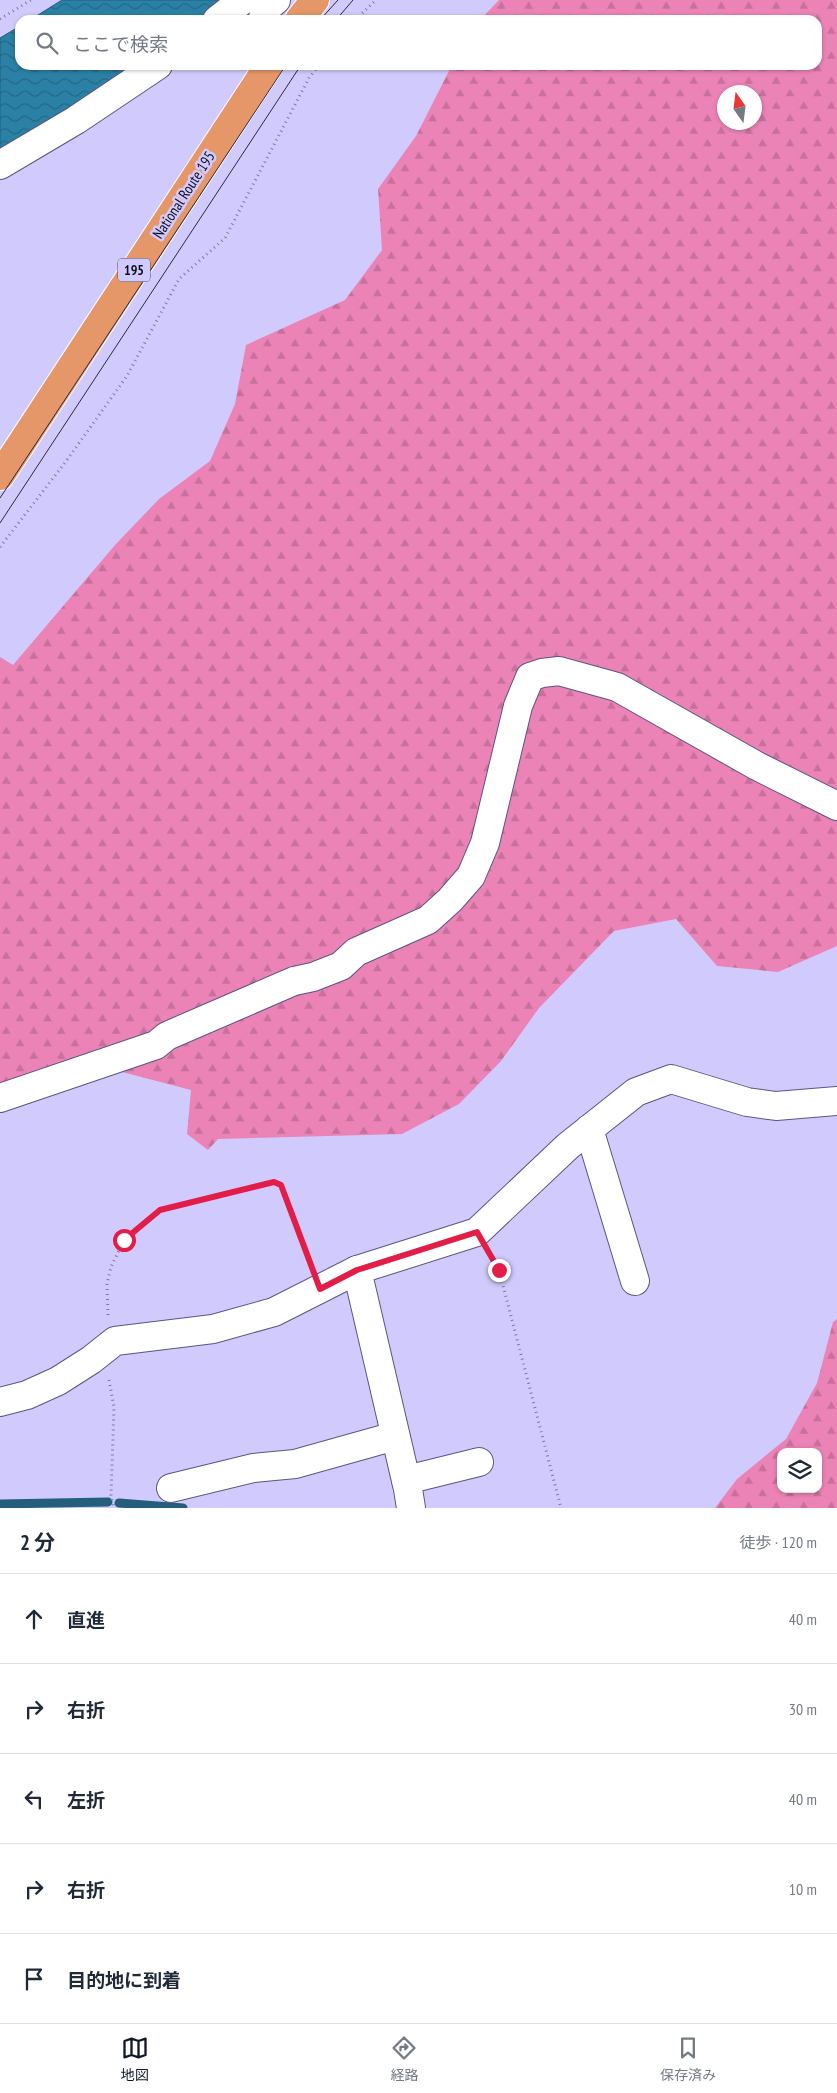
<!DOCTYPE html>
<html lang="ja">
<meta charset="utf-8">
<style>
:root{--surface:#fff;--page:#f6f6f7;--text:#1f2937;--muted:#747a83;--line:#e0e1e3;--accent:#111827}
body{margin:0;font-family:"PT Sans Narrow","Noto Sans JP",sans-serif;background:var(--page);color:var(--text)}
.controls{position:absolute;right:15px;bottom:15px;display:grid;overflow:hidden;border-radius:10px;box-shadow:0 1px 4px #0004}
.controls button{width:45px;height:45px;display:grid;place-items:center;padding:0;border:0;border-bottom:1px solid var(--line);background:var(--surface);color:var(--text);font:25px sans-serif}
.compass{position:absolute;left:717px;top:85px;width:45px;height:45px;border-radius:50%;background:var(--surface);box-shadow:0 1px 4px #0004;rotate:346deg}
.stop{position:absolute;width:15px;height:15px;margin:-11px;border:4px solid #e11d48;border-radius:50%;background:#fff}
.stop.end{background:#e11d48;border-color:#fff;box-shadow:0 1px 5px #0008}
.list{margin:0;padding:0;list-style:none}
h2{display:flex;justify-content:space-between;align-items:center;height:65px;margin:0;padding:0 20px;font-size:21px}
h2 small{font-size:16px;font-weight:400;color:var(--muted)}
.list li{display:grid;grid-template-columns:32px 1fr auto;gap:15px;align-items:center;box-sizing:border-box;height:90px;padding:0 20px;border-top:1px solid var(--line)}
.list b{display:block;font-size:19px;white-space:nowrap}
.list em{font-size:16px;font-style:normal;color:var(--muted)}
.icon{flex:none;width:28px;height:28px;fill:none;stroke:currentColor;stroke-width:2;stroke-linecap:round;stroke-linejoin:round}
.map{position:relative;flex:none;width:837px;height:1508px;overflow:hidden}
.search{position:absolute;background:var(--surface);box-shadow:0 1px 4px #0004;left:15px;right:15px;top:15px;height:55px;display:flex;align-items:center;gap:12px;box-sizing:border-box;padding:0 18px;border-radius:15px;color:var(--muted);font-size:19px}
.sheet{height:515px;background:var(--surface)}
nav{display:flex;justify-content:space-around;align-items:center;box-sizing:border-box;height:70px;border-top:1px solid var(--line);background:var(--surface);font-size:14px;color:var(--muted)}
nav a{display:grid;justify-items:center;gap:2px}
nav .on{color:var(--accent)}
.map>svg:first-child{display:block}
.forest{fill:url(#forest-firs);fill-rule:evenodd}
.water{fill:url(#water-waves);stroke:#235e7c}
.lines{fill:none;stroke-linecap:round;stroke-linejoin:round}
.stream{stroke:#235e7c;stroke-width:9}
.street-casing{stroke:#5b5581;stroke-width:30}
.highway-casing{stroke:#fff;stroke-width:30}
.path{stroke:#7e7a9e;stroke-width:3;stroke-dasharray:1 4;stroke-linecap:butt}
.street{stroke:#fff;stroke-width:28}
.highway{stroke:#e6976a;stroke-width:28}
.tram{stroke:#2b283e;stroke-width:1}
.route{stroke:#e11d48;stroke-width:6}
.labels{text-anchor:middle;stroke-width:5;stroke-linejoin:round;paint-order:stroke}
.shield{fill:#d1cbfd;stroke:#4a4661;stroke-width:1}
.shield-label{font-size:14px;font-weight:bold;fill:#100d1e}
.street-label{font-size:15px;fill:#100d1e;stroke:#d1cbfd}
</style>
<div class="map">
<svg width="837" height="1508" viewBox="0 0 837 1508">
<defs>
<pattern id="forest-firs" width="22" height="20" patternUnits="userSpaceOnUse" patternTransform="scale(1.25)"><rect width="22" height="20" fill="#eb83b6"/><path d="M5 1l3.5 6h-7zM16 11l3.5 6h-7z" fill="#c8709c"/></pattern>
<pattern id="water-waves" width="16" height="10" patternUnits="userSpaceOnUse" patternTransform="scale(1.25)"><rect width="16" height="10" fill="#2b81a5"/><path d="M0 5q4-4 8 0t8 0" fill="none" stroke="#236886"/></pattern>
</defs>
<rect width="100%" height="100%" fill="#d1cbfd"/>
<g class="forest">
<path d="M499,0H837V946L778,972L717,966L676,919L614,931L539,1008L501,1061L459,1104L402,1134L218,1139L208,1150L187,1134L191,1090L80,1061L0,1088V657L13,665L115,545L159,499L210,461L235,404L246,345L345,300L382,250L378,189L416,136L452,65H817V20H480ZM724,92H754V122H724Z"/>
<path d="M837,1319V1508H715L737,1479L786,1439L817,1383L833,1322ZM781,1452H818V1489H781Z"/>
</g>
<g class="water">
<path d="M62,0H224L198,20H30Z"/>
<path d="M20,26V65H138L0,153V38Z"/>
</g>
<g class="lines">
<g class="stream">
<path d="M119,1503L183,1508"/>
<path d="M0,1504L108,1502"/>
</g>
<defs>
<g id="street">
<path d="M217,20L243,0"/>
<path d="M263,20L264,10L276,0"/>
<path d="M0,165L76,120L158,65"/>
<path d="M0,1098L156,1045L167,1036L294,981L313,977L341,966L356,952L428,920L450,900L471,876L485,843L518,706L530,677L542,673L559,671L617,687L757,766L837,806"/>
<path d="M589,1129L635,1281"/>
<path d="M357,1270L408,1489L411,1508"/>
<path d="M0,1402L27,1395L58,1381L91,1360L115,1341L213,1329L274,1312L357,1270L477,1232L568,1146L636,1092L671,1079L747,1102L776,1106L837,1101"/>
<path d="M406,1480L479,1462"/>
<path d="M171,1488L253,1468L295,1464L395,1436"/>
</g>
<g id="highway">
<path d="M299,20L315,0"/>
<path d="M0,476L269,65"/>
</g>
</defs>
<use href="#street" class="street-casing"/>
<use href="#highway" class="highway-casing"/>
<g class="path">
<path d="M0,19L31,0"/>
<path d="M355,20L376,0"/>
<path d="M0,547L64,464L127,376L179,279L225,238L309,78L319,65"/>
<path d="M490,1254L499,1270L561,1508"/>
<path d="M108,1315L107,1284L111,1267L124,1240L160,1210L274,1182L281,1185L310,1262"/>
<path d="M109,1380L114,1407L111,1495L114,1508"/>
</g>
<use href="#street" class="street"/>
<use href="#highway" class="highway"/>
<g class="tram">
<path d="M320,20L338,0"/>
<path d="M336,20L353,0"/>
<path d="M0,498L286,65"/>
<path d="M0,523L301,65"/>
</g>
</g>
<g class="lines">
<path class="route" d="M124,1240L160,1210L274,1182L281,1185L320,1289L357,1270L477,1232L499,1270"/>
</g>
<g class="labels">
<rect class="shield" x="118" y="258.5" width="32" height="23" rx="4"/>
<g class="shield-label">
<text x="134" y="275">195</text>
</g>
<g class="street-label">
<text transform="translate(184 195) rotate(-57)" y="5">National Route 195</text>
</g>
</g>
</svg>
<div class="controls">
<button><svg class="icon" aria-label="layers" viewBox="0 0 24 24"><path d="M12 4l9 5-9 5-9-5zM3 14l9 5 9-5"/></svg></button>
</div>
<svg class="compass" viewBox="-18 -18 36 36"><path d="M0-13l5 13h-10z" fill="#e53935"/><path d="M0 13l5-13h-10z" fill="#747a83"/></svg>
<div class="stop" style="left:124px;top:1240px"></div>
<div class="stop end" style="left:499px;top:1270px"></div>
<div class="search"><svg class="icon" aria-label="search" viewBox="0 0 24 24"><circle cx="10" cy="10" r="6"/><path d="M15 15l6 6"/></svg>ここで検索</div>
</div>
<section class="sheet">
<h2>2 分<small>徒歩 · 120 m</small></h2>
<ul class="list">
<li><svg class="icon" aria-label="ahead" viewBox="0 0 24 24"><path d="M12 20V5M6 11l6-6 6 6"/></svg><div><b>直進</b></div><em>40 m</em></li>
<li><svg class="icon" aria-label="right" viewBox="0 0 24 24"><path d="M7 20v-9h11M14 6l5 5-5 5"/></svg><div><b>右折</b></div><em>30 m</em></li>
<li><svg class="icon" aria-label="left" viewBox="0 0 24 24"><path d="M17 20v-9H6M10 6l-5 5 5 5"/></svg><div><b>左折</b></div><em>40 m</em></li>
<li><svg class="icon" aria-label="right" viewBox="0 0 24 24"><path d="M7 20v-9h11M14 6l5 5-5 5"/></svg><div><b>右折</b></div><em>10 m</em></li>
<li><svg class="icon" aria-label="arrive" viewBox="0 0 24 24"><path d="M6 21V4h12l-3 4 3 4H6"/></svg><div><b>目的地に到着</b></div></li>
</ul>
</section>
<nav>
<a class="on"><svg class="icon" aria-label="map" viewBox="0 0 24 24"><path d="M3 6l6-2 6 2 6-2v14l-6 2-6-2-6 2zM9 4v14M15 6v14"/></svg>地図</a>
<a><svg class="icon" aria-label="directions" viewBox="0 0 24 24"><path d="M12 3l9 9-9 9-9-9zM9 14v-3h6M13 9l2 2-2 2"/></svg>経路</a>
<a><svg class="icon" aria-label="saved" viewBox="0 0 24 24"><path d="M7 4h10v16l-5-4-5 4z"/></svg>保存済み</a>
</nav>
